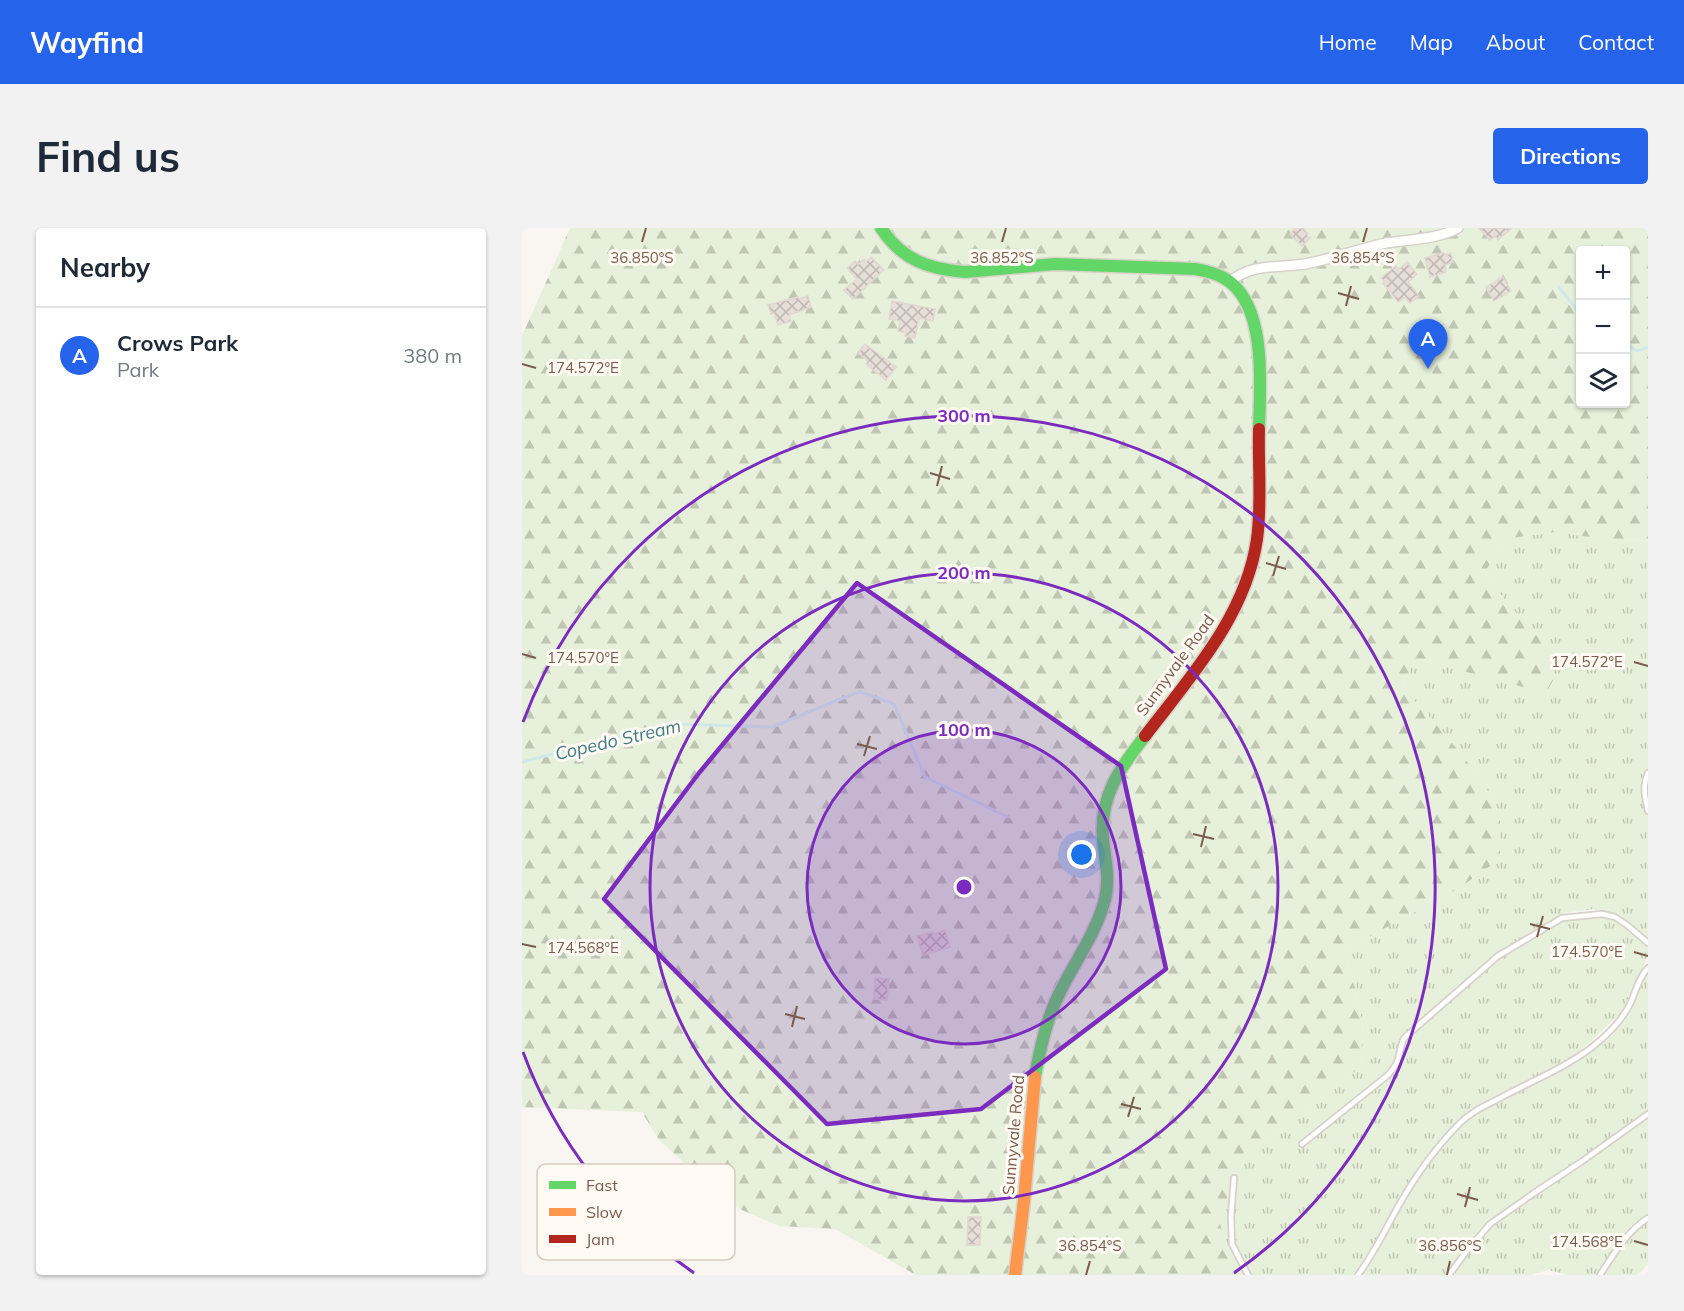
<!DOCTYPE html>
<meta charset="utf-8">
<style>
:root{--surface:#fff;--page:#f2f2f3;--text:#1f2937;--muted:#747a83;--line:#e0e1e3;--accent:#2563eb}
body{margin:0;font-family:Mulish,sans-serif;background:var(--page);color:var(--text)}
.controls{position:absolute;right:18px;top:18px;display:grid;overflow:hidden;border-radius:6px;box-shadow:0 2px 4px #0004}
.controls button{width:54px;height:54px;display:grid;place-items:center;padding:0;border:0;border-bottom:2px solid var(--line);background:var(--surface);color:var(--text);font:30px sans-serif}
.you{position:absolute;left:560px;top:627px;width:21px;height:21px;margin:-15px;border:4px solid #fff;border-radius:50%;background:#1a73e8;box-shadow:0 0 0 9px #1a73e833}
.badge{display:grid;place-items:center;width:39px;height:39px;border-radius:50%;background:var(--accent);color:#fff;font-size:20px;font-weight:700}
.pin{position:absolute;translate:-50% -50px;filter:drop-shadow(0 2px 3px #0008)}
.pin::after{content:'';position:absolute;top:32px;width:21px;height:18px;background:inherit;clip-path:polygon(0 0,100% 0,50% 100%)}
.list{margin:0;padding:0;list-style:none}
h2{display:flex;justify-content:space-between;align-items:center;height:78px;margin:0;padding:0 24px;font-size:26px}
h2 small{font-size:20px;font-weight:400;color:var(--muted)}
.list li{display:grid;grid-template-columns:39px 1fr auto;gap:18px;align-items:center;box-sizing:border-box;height:96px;padding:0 24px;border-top:2px solid var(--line)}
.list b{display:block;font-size:22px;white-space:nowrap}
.list p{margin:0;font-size:20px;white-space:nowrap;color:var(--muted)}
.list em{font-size:20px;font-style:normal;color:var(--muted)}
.icon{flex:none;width:33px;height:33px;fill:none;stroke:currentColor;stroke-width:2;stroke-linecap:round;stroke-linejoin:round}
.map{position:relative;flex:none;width:1126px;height:1047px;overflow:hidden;border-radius:6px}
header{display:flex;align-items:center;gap:36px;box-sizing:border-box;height:84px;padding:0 30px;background:var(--accent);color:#fff}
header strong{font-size:28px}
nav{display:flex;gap:33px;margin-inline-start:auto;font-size:21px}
.intro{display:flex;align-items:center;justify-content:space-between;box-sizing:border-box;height:144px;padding:0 36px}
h1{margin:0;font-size:42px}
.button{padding:15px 27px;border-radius:6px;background:var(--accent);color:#fff;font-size:21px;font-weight:700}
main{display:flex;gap:36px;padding:0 36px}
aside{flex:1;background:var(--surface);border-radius:6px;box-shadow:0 2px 4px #0004}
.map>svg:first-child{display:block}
.grass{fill:url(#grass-tufts)}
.forest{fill:url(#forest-firs);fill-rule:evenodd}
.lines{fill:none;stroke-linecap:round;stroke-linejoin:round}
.stream{stroke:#d0e8ea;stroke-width:3}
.building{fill:url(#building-cross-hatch);stroke:#e2d8d2;stroke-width:1.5}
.lane-casing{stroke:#d7d1cb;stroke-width:8}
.street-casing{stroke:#d7d1cb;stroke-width:12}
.fast-casing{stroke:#d9d2cb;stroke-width:15}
.slow-casing{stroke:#d9d2cb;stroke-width:15}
.jam-casing{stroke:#d9d2cb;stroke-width:15}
.lane{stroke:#fefefd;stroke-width:4.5}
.street{stroke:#fefefd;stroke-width:9}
.fast{stroke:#63d668;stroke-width:12}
.slow{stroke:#ff974d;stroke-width:12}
.jam{stroke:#b3261e;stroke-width:12}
.marked{fill:#7b2cbf;fill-opacity:0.2;stroke:#7b2cbf;stroke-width:4.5;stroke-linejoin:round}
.ticks{fill:none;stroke:#7a5c4d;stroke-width:2}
.ring{fill:none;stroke:#7b2cbf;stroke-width:3}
.labels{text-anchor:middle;stroke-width:6;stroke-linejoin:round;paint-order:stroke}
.street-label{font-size:16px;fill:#7a5c4d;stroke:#fffaf3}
.water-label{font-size:18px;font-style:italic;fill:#437c86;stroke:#fffaf3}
.key{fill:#fffaf3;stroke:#d7cbc1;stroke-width:1.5}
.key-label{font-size:16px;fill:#7a5c4d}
.ticks-label{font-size:15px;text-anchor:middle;fill:#7a5c4d;stroke:#fffaf3;stroke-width:6;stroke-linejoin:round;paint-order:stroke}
.centre{fill:#7b2cbf;stroke:#fffaf3;stroke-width:3}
.ring-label{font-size:18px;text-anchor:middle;font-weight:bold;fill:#7b2cbf;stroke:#fffaf3;stroke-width:6;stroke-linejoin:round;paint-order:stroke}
</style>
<header>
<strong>Wayfind</strong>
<nav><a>Home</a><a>Map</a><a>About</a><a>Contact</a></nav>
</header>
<div class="intro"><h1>Find us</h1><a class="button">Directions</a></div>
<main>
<aside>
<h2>Nearby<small></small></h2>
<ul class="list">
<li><span class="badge">A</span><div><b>Crows Park</b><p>Park</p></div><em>380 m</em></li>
</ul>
</aside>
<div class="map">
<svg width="1126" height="1047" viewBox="0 0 1126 1047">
<defs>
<pattern id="grass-tufts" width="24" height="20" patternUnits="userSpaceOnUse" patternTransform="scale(1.5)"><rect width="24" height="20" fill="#e7f0db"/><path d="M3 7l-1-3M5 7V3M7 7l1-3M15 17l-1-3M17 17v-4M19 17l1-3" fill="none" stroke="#c0c6b4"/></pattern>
<pattern id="forest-firs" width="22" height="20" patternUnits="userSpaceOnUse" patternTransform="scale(1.5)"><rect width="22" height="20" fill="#e7f0db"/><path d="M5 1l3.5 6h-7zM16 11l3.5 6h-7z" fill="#c0c6b4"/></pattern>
<pattern id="building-cross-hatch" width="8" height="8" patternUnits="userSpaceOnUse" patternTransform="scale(1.5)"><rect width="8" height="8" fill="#e6ded7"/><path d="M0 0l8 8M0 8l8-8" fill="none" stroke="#bfb7b1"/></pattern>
</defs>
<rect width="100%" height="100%" fill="#f9f5f0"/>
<path class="grass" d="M1033,304L1096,313L1126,312V711L1097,686L1072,681L1041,685L1046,693C1059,692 1080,688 1093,693C1106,699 1116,711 1126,720V727L1120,742L1099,785L1049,831L1056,834C1075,820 1100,803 1111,780C1116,768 1118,756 1126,745V882L1085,911L1090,917L1126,890V1036L1116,1047H1047L1026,1042L1009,1047H716L696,990L725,927L838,839L841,796L823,722L937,660L978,631V585L959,551L922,505L886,466L880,454L895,431L1024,464L1017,408L987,378L963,344L982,311Z"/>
<path class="forest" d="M48,0H1126V312L1096,313L1033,304L982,311L963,344L987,378L1017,408L1033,449L1024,465L895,431L880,454L886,466L922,505L959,551L978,585V631L937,660L823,722L841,796L838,839L725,927L696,990L716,1047H394L313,1001L257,998L220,982L188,958L137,912L120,884L0,879V108ZM1058,22H1104V176H1058Z"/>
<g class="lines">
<g class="stream">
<path d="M1037,59L1058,86"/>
<path d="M1104,116L1115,123L1126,119"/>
<path d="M0,534L119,503L157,496L250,499L331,466L339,464L372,476L403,549L486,589"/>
</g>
</g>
<g class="building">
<path d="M773,0H781L786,6L785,7L788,10L780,18L768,6Z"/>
<path d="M957,0H990L976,12L973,8L968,12Z"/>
<path d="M922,25L923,27L929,25L931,34L923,37L924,44L908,49L903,30Z"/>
<path d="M349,29L362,42L331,71L322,62L335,51L325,40L333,33L336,36L342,31L344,34Z"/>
<path d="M885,34L895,46L886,54L897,68L888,75L883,69L876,74L861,55L863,54L859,50L874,38L877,41Z"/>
<path d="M981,49L989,63L972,73L964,59Z"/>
<path d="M286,68L289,79L267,87L269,93L256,97L252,85L249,86L246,77L276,69L277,71Z"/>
<path d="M370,73L413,81L411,93L397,90L393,110L383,108L384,105L376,103L378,93L367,91Z"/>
<path d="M343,116L374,139L364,152L344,136L346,133L336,125Z"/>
<path d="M423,702L428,719L401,727L395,708L411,704V706Z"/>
<path d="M353,750L367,751L365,772L352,771Z"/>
<path d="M446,989H459L458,1017H445Z"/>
</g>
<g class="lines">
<defs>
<g id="lane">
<path d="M1126,545C1120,559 1123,569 1126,583"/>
<path d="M780,916L866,847C880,833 875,826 882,810L976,728L1040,690L1080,686L1093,689L1105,697L1126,715"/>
<path d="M712,950L709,989L710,1016L726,1047"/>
<path d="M836,1047C850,1028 860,1008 871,988C889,954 911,922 938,895C950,883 965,877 980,869C1010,853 1042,840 1069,820C1083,809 1100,793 1108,776C1114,764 1116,750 1126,740"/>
<path d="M927,1047L944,1024L968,996L1012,965L1059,934L1126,886"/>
<path d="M1078,1047C1092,1026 1104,1004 1126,990"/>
</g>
<path id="street" d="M708,54C729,35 757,40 783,36C810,31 837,21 864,15C888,11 914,12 936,0"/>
<g id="fast">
<path d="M359,0C380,32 406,41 443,44L533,36L673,41C686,43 698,46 708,54C745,83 738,159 737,201"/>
<path d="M513,849C518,819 525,789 539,762C554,732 575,703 583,671C588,651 583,631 581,611C577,569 598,540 623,508"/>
</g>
<path id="slow" d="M493,1047L502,973L513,849"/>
<path id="jam" d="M623,508C668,449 724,388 735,311C740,275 736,238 737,201"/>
</defs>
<use href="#lane" class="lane-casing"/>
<use href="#street" class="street-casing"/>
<use href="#fast" class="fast-casing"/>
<use href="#slow" class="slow-casing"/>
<use href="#jam" class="jam-casing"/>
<use href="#lane" class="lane"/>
<use href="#street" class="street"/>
<use href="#fast" class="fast"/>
<use href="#slow" class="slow"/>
<use href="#jam" class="jam"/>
</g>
<path class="marked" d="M335,355L599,538L644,741L459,881L305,896L82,671L177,545Z"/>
<path class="ticks" d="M120,14L124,0M480,14L484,0M841,14L845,0M816,65L837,71M824,78L829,58M0,136L14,140M408,245L428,251M415,258L420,238M744,335L764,341M751,348L757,328M0,426L14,430M1112,434L1126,438M335,516L355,521M342,528L348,508M671,606L692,611M679,619L684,598M1008,696L1028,701M1015,709L1021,688M0,716L14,719M1112,724L1126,728M263,786L283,791M270,799L275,778M599,876L619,881M606,889L612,869M935,966L956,972M943,979L948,959M1112,1013L1126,1017M564,1047L568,1033M925,1047L928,1033"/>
<circle cx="442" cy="659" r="157" fill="#7b2cbf" fill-opacity=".12"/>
<g class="ring">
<circle cx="442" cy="659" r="157"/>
<circle cx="442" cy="659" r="314"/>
<path d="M172 1045A471 471 0 0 1 1 824M1 494A471 471 0 1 1 712 1045"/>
</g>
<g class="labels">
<g class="street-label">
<text transform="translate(653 437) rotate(-54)" y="6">Sunnyvale Road</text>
<text transform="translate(491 907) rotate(-85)" y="6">Sunnyvale Road</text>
</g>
<g class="water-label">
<text transform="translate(96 512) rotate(-13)" y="6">Copedo Stream</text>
</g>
</g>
<rect x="15" y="936" width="198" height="96" rx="9" class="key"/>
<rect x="27" y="953" width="27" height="8" fill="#63d668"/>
<rect x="27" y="980" width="27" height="8" fill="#ff974d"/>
<rect x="27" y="1007" width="27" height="8" fill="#b3261e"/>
<g class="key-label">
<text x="64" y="963">Fast</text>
<text x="64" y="990">Slow</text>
<text x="64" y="1017">Jam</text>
</g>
<g class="ticks-label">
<text x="120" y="35">36.850°S</text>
<text x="480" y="35">36.852°S</text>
<text x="841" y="35">36.854°S</text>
<text x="61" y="145">174.572°E</text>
<text x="61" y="435">174.570°E</text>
<text x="1065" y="439">174.572°E</text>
<text x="61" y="725">174.568°E</text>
<text x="1065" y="729">174.570°E</text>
<text x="1065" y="1019">174.568°E</text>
<text x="568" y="1023">36.854°S</text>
<text x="928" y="1023">36.856°S</text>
</g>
<circle cx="442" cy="659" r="9" class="centre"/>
<g class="ring-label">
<text x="442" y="194">300 m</text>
<text x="442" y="351">200 m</text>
<text x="442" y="508">100 m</text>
</g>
</svg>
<div class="controls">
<button>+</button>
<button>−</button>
<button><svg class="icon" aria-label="layers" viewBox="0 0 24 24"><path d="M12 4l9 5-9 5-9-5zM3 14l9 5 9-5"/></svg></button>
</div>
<div class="you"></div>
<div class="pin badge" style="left:906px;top:141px">A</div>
</div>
</main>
